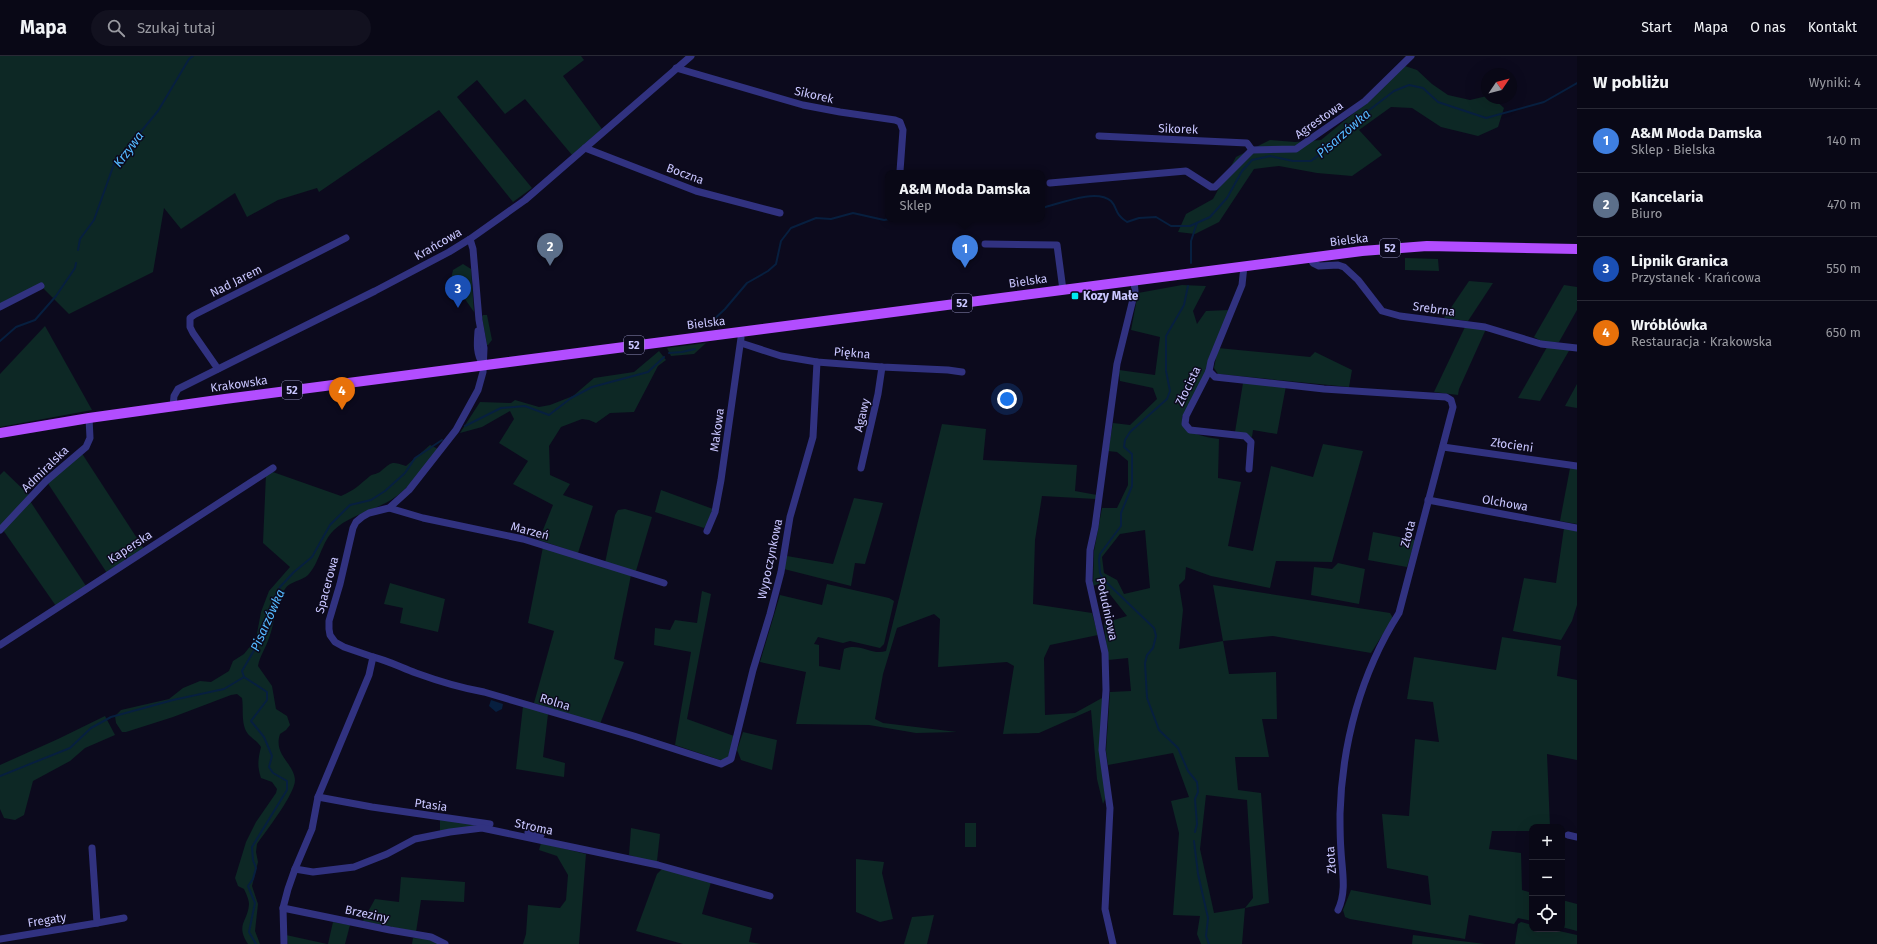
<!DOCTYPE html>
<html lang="pl">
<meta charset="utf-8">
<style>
:root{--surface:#090816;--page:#12111f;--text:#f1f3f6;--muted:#999aa1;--line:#292935;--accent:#0f766e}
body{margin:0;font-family:"Fira Sans",sans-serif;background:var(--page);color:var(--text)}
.controls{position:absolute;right:12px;bottom:12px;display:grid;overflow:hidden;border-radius:8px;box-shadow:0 4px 16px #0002}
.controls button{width:36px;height:36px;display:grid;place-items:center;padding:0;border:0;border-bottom:1px solid var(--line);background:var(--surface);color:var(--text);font:20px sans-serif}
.compass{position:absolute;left:1481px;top:12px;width:36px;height:36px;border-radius:50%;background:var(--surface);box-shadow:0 4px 16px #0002;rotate:55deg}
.you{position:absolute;left:1007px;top:343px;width:14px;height:14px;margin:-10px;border:3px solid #fff;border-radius:50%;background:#1a73e8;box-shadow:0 0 0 6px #1a73e833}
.badge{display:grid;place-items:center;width:26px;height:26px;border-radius:50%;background:var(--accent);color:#fff;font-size:13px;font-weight:700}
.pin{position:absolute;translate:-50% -33px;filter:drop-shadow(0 1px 2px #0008)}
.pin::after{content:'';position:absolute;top:21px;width:14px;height:12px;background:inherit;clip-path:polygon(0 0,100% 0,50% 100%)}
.popup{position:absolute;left:885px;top:114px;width:160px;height:52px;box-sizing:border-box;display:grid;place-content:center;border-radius:8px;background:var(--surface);filter:drop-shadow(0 1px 3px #0005);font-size:13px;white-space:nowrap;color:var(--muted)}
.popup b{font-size:15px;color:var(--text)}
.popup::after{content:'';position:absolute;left:50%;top:100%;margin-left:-8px;border:8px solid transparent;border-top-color:var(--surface)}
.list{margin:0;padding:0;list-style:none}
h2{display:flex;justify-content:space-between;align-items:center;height:52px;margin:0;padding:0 16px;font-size:17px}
h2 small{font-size:13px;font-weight:400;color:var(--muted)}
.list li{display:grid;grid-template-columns:26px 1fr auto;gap:12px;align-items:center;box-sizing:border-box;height:64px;padding:0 16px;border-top:1px solid var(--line)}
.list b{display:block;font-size:15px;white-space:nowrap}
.list p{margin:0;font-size:13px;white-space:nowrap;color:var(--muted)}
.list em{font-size:13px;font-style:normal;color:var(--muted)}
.icon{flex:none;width:22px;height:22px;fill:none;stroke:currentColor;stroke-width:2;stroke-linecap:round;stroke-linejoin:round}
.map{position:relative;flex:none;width:1577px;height:888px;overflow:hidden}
header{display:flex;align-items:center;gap:24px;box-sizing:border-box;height:56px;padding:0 20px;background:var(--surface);border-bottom:1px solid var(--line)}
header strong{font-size:19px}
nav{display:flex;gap:22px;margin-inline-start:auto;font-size:14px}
.search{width:280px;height:36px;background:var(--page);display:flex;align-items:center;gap:10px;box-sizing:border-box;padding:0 14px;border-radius:22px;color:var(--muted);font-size:15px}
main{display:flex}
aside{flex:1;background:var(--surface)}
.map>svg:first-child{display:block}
.green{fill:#0d2825;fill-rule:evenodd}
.water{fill:#071f3f}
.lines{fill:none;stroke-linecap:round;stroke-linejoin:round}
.stream{stroke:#071f3f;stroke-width:2}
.minor{stroke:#313280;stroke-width:7}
.primary{stroke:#b24dff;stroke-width:10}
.poi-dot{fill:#00e7f1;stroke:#0c0a1d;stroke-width:1.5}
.labels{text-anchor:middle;stroke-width:3;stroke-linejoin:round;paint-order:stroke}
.shield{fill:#0c0a1d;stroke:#908ebb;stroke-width:1}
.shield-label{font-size:11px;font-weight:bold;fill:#c9c6ff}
.street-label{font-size:12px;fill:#c9c6ff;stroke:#0c0a1d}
.poi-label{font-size:12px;font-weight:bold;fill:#c9c6ff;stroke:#0c0a1d;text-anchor:start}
.water-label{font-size:13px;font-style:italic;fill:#54b9ff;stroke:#0c0a1d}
</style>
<header>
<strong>Mapa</strong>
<div class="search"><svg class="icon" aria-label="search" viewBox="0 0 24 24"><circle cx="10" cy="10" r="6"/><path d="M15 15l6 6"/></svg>Szukaj tutaj</div>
<nav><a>Start</a><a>Mapa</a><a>O nas</a><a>Kontakt</a></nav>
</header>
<main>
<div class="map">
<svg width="1577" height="888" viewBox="0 0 1577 888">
<rect width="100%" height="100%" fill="#0c0a1d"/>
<g class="green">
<path d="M0,0H581L584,4L563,20L602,73L572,99L525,43L505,58L477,24L457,41L532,132L513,146L439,54L319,136L317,132L278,144L247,161L235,137L181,173L164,152L153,216L69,258L40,229L0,248Z"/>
<path d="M1402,9L1417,14L1432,28L1448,39L1470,44L1487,40V42H1493L1504,52L1498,71L1478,80L1441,71L1412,52L1391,51L1359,74L1382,99L1352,120L1317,117L1279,110L1254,113L1219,166L1195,178L1178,176L1186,158L1213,143L1236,101L1270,84L1295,86L1321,84L1366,47Z"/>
<path d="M1405,202L1438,203L1439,215L1405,214Z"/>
<path d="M463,208L471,213L474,256L451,223L453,214Z"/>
<path d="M1469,225L1493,227L1468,265L1444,262Z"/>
<path d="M1182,229L1206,230L1193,255L1197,268L1206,255L1230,254L1207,315L1182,361V369C1193,379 1205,381 1219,383L1218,422L1241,426L1228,490L1253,495L1271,410L1313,421L1323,388L1363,395L1332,506L1276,505L1270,532L1211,520L1186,511L1185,523L1179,529L1183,554L1179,593L1223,585L1213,529L1390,557L1393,562L1371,597L1273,580L1223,585L1229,618L1276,616L1277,663H1262L1269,701H1235L1238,734L1261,737L1269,847L1245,852L1242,888H1201L1197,878L1200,860L1173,859L1179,777L1171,745L1189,741L1173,697L1108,709L1106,695L1110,636L1131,635L1128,602L1108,604L1104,567L1127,560L1101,527L1093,530L1094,495L1102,452H1117L1128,429V405L1117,396L1108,395L1113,367L1130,369L1157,343L1153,332L1120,325L1119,314L1155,319L1160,281L1131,274L1138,237ZM1145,474L1150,532L1124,538L1117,524L1104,517L1102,501L1120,478ZM1206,739L1247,744L1253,842L1245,852L1214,857L1200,793Z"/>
<path d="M1564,229L1577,231V254L1559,286H1543L1534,281Z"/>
<path d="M483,259H487L492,284L488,289H487L482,261Z"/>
<path d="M45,270L92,354L0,371V318Z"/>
<path d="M1465,271L1486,273L1459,333L1458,339L1434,336Z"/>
<path d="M706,287L694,298L671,300L667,292Z"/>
<path d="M1547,291L1570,293L1540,345L1518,342Z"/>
<path d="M1218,292L1310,301L1315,296L1352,314L1349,331L1218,318L1214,312Z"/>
<path d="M659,295L666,304L658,310L634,356L610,357L596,367L589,364L582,363L561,371L549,390L550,419L570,428L563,439L593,450L578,497L539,484L553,449L513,428L528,405L499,387L514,363L510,355L482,371L460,377L480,346L511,347L515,344L539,351L550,349L573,340L594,322L634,316Z"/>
<path d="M1243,327L1286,330L1277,378L1253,374L1252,381L1235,376Z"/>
<path d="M1577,328V352L1565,350Z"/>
<path d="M942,368L986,373L983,404L1077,409L1075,435L1097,439L1096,443L1042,440L1035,484L1033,548L1092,557L1098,579L1050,589L1044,602L1045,659L1075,657L1102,642L1106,741L1103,748L1097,723L1091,654L1039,677L1003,678L1014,610L1007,606L938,611L940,563L934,558L897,572L883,618L875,663L883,667L957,676L916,677L869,669L796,668L806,616L760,606L780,539L822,549L827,528L889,542L894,545L884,588L880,592L850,585L843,587L818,581L814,588L819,589V610L840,614L844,593C859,586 872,600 886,595Z"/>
<path d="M430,389L438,393C423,411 411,432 391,444C373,455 350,459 334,474C322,485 319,508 308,519C302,525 290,525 285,533C275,547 275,566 269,582C266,592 260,599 258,610L272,630L276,653L287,660L290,669L286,674L280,678C273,699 294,707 295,724C295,738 266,775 257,788L256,796L258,806L252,830L258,848L255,875L260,888H248C235,868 248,866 249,848C249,844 246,837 244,833L238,830L235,822L246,786L256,766L276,737L277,733L272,726L261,722C257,710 258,703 261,691C258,686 254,684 250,680C240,671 244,654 242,642L237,638L231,639L173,661L126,676H122L116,667L115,660L121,654L169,643L183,632L200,625L211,626L229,615L233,605L244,598L256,583L261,556L269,535L290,511L263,487L266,418L270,415L341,440C355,434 359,429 370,420C373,418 378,418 381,415C392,406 391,405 406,410Z"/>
<path d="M81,396L144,493L107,517L47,426Z"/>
<path d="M1570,412L1577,413V468L1560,465Z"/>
<path d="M4,415L29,439L0,471V419Z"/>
<path d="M661,434L713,453L707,468L704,472L655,456Z"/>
<path d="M854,442L883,447L865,508L855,507L851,530L784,513L787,500L833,508Z"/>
<path d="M30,445L86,530L56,550L3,474Z"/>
<path d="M625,453L652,461L636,515L605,507L615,459L618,454Z"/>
<path d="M1564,472L1577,475V549L1572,565L1561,584L1513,575L1524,522L1556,527Z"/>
<path d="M1373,476L1415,484L1407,511L1368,504Z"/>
<path d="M543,491L631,519L614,603L624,606L600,668L534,647L554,575L528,567Z"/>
<path d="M1338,507L1365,513L1359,548L1311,539L1314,511L1332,513Z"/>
<path d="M390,527L445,543L438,576L400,567L403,552L384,548Z"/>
<path d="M702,535L711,538L687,663L734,680L728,702L720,704L675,689L691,596L654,589L655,572L670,574L675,564L697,567Z"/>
<path d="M1502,581L1561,590L1557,620L1577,624V704L1547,698L1550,771H1532V775H1492L1489,793L1521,797L1522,834L1532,837V865L1518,862L1514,868L1469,859L1465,883L1350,863L1345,861L1343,854L1351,834L1431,849L1428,820L1387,812L1382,758L1409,760L1415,683L1439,686L1433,646L1407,643L1414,601L1496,614Z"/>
<path d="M523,650L548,658L543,701L565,707L564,721L516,713Z"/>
<path d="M105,660L115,679L85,692L70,705L33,725L24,759L15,764L4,762L0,753V709L58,683Z"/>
<path d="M743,676L777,684L772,714L741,704L737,694Z"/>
<path d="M440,763L475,768V770L440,775Z"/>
<rect x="965" y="767" width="11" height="24"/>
<path d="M631,772L660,778L657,805L652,806L629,799Z"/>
<path d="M541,787L586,798L579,888H523L526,878L528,849L560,852L566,844L568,819L557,800L539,794Z"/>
<path d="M856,803L884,806L882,817L893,863L880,866L856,856Z"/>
<path d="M663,812L711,826L702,858L752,872L749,886L761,888H683L636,875L657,818Z"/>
<path d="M401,821L465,826L464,846L421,844L416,876L363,865L375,843L399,846Z"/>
<path d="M1562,844L1577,848V875L1562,871Z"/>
<path d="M934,859L927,888H904L912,861Z"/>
<path d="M333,866L350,869L345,888H328Z"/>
<path d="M1521,866L1532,869V873H1550L1577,879V888H1515L1518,868Z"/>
<path d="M286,879L327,888H288Z"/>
<path d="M1413,879L1485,888H1412Z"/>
<path d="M413,882L429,883L439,888H412Z"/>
</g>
<path class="water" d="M491,644L503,648L502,653L496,656L489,650Z"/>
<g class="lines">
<g class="stream">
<path d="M1042,152C1059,148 1096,132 1111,145C1118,152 1114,158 1127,166L1139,162L1156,161L1171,170H1190L1210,161L1227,142L1242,115L1252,104L1270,100L1293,105H1311L1328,92L1355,65L1394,35L1409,29L1423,32L1438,46L1486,62L1544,46L1577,27"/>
<path d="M78,194L80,183L94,164L114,108L158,55L189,3L193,0"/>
<path d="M1191,207V185L1197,167"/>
<path d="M1188,230L1184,249L1166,280V315L1170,335L1167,343L1130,376L1125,384L1124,391L1132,398V430L1121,457V470L1100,498L1099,504L1100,517L1104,524L1154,572L1156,580L1153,592L1147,599L1145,607L1147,642L1159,674L1178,692L1188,715L1197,726L1198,736L1195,743L1197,768L1195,776"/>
<path d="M710,267L725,253L747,227L768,215L776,208L781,185L791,172L816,162L831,163L853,157L884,164L890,163"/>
<path d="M0,285L16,271L35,264L56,240L75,212L76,207"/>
<path d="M669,297L682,296L695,293"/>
<path d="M465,370L501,352L525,350L549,359L571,342L592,331L648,316L664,301"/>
<path d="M0,720L70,692L91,672L111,661L173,644L224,633L244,621"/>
<path d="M1194,785L1198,818L1208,862L1206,880L1209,888"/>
<path d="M256,888L249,876L255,847L248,830L253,823L256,812L253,804L252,791L287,734V725L273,717L269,711L272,700L264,681L251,665L267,644V636L244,621L242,615L260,584L267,559L280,531L294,516L312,501L330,469L350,449L371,444L385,435L405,417L415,402L442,384"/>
</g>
<g class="minor">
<path d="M676,12L803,49L840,56L895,64L900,66L903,74L900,115"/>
<path d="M1099,80L1247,87L1252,94"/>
<path d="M585,92L696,135L780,157"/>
<path d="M1050,127L1186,115L1211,131H1215L1252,94L1296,93L1365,45L1411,0"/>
<path d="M985,188L1057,189L1063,234"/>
<path d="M1310,202L1313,207L1319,210L1338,209L1344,211L1358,224L1382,255L1400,260L1485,271L1541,288L1577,292"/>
<path d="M1244,210L1242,229L1211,305L1209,315L1186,360L1185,368L1190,374L1245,380L1251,386L1249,413"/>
<path d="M0,251L41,230"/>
<path d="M478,275C477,288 476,297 483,309"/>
<path d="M741,287L781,300L817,306L882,311L948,314L962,316"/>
<path d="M218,313L193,277L190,271V262L194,259L346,182"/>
<path d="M1209,315L1215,321L1324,333L1446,341L1451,344L1453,351L1399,557C1361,617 1342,687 1340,758C1340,770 1340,783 1341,795C1342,815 1347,835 1338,854"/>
<path d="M173,351L174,340L178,333L375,235L449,196L470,183L525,144L691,0"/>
<path d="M1443,391L1577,410"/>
<path d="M861,412L878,338L882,311"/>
<path d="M1428,444L1577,472"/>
<path d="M389,452L423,462L523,483L664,527"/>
<path d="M0,474L46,425L86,391L90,382L89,362"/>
<path d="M707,475L715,456L721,424L741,282"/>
<path d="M0,589L273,412"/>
<path d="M373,601C389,605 400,611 416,617C438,625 461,632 484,636L634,680L721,708L731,703L753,614L770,558L781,516L790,461L813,381L817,306"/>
<path d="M318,741L372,751L490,768"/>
<path d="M528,776L541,779"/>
<path d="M1568,779L1577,781"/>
<path d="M295,813L313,816L354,811L387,798L415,783L450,776L482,772L658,809L770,840"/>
<path d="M283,852L390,874L431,881L445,888"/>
<path d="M97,867L124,862"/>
<path d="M0,883L97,867L92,792"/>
<path d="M284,888L283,852L288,833L295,813L312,773L318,741L369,619L373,601L344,591L335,586L330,579L329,573V565L340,528L353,472L356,466L362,461L369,457L389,452L409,434L456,374L478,334L483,316L484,292L479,264L473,193L470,183"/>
<path d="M1113,888L1105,853L1110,752L1102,694L1106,634L1105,597L1089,525L1090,494L1095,471L1117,308L1135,235L1134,225"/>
</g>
<path class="primary" d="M0,377L89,362L225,343L1362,195L1427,190L1577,193"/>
</g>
<rect class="poi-dot" x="1071" y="236" width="8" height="8" rx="2"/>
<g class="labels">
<g class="shield">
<rect x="1380" y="183" width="20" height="18" rx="3"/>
<rect x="952" y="238" width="20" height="18" rx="3"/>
<rect x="624" y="280" width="20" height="18" rx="3"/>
<rect x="282" y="325" width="20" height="18" rx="3"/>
</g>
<g class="shield-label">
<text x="1390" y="196">52</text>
<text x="962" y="251">52</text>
<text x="634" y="293">52</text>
<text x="292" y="338">52</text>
</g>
<g class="street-label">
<text transform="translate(814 39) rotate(13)" y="4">Sikorek</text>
<text transform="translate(1319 64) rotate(-35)" y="4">Agrestowa</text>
<text transform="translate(1178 73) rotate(2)" y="4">Sikorek</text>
<text transform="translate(685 118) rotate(20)" y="4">Boczna</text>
<text transform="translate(1349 184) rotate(-7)" y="4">Bielska</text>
<text transform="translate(438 188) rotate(-30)" y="4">Krańcowa</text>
<text transform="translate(236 225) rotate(-27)" y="4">Nad Jarem</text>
<text transform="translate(1028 225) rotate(-8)" y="4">Bielska</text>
<text transform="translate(1434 253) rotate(8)" y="4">Srebrna</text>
<text transform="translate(706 267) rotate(-7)" y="4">Bielska</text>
<text transform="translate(852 297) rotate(5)" y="4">Piękna</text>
<text transform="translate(239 328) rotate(-8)" y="4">Krakowska</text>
<text transform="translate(1188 330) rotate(-64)" y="4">Złocista</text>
<text transform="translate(862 359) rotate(-77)" y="4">Agawy</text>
<text transform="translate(717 374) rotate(-82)" y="4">Makowa</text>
<text transform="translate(1512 389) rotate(8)" y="4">Złocieni</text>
<text transform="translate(45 413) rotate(-44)" y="4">Admiralska</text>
<text transform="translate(1505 447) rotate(10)" y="4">Olchowa</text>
<text transform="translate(530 475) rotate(15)" y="4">Marzeń</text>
<text transform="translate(1408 478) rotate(-75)" y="4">Złota</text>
<text transform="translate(130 491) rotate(-33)" y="4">Kaperska</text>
<text transform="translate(770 503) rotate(-78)" y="4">Wypoczynkowa</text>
<text transform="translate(327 529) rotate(-75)" y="4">Spacerowa</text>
<text transform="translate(1107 553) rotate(78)" y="4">Południowa</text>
<text transform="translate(555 646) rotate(17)" y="4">Rolna</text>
<text transform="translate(431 749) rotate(8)" y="4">Ptasia</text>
<text transform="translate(534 771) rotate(12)" y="4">Stroma</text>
<text transform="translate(1331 804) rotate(-94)" y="4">Złota</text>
<text transform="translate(367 858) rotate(12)" y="4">Brzeziny</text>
<text transform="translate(47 864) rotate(-9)" y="4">Fregaty</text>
</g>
<g class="poi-label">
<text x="1083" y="244">Kozy Małe</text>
</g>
<g class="water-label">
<text transform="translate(1343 77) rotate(-41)" y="5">Pisarzówka</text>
<text transform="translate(128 93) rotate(-53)" y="5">Krzywa</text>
<text transform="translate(267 564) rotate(-66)" y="5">Pisarzówka</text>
</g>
</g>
</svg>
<div class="controls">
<button>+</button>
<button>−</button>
<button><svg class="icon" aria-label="locate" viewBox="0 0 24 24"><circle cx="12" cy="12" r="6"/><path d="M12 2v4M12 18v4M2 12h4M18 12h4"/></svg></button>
</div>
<svg class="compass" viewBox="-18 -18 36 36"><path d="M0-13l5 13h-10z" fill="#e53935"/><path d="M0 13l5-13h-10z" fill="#999aa1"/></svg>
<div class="you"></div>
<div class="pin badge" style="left:965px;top:212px;background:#3f7fe0">1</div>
<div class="popup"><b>A&amp;M Moda Damska</b>Sklep</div>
<div class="pin badge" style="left:550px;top:210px;background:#5c6f8a">2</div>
<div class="pin badge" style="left:458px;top:252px;background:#1a4fb4">3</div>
<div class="pin badge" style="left:342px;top:354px;background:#e8710a">4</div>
</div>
<aside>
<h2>W pobliżu<small>Wyniki: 4</small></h2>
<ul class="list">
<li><span class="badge" style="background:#3f7fe0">1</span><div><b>A&amp;M Moda Damska</b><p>Sklep · Bielska</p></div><em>140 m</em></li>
<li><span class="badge" style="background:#5c6f8a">2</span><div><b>Kancelaria</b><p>Biuro</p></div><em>470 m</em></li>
<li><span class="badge" style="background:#1a4fb4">3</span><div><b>Lipnik Granica</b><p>Przystanek · Krańcowa</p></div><em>550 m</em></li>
<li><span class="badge" style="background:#e8710a">4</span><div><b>Wróblówka</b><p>Restauracja · Krakowska</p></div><em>650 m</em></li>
</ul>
</aside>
</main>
